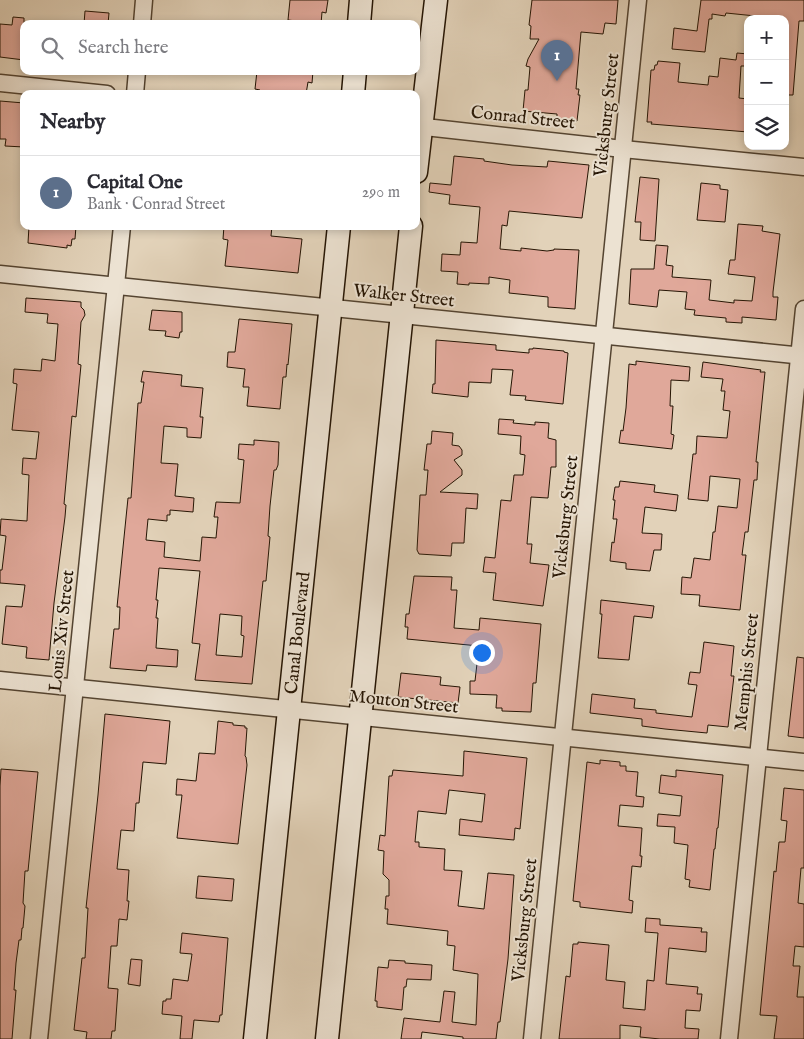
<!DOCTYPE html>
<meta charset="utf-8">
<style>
:root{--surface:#fff;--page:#f7f7f7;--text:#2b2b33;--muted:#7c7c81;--line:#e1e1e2;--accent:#8f2418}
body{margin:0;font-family:"IM FELL English",serif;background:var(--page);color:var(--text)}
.controls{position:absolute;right:15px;top:15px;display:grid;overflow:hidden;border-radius:10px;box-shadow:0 2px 8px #0003}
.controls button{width:45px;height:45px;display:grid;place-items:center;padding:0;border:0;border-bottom:1px solid var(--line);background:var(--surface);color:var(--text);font:25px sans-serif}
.you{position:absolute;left:481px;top:652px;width:18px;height:18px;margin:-12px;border:4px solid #fff;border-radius:50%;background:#1a73e8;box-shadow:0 0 0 8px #1a73e833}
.badge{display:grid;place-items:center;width:32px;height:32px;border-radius:50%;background:var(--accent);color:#fff;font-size:16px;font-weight:700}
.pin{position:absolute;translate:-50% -41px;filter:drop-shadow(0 1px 2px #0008)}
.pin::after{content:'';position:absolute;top:26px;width:18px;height:15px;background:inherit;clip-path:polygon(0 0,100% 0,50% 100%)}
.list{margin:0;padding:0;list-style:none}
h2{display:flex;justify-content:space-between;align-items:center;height:65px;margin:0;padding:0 20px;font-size:21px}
h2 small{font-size:16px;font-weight:400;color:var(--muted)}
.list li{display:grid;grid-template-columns:32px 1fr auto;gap:15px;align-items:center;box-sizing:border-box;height:75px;padding:0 20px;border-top:1px solid var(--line)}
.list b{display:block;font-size:19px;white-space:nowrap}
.list p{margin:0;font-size:16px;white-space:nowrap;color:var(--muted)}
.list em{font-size:16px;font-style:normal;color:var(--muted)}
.icon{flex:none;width:28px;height:28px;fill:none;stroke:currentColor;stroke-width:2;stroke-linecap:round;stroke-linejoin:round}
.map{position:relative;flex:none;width:804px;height:1039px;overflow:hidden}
.search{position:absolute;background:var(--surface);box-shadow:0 2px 8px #0003;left:20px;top:20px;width:400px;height:55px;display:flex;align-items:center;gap:12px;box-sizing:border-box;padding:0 18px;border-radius:10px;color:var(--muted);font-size:19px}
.panel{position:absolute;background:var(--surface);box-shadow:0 2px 8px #0003;left:20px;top:90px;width:400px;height:140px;border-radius:10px}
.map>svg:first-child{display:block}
.building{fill:#e0a89a;stroke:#251504;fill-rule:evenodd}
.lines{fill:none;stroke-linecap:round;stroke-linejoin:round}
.street-casing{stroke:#544431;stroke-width:19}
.secondary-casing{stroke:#251504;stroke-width:25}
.street{stroke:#ece2d2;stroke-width:16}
.secondary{stroke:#ece2d2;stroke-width:22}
.labels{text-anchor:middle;stroke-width:4;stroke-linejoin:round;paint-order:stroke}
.street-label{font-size:18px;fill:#251504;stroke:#ece2d2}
</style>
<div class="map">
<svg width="804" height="1039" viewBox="0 0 804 1039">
<rect width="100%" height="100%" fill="#e2d2b9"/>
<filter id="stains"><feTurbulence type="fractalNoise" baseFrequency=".004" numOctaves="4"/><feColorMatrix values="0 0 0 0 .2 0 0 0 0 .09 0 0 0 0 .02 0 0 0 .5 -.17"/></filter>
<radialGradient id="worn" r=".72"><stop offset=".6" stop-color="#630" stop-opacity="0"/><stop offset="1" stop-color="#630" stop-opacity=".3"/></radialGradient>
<g class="building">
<path d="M290,0H328L326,13L322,12L321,24L288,20Z"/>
<path d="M532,0H618L616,24L605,23L603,34L581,32L576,89H579L578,95H580L577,121L557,119V114L523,111L525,90H528L530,67L526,66L528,59L539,39H530L531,26L529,25Z"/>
<path d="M701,0H804V21H799L793,95H785V19L726,13L725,16L712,14V19H709L705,52L672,49L674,28L697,31Z"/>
<path d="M85,11L109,13L108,24H84Z"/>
<path d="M13,17L24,18V60L0,57V24L12,25Z"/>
<path d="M737,53L748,54V66H741L739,98L748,99V132L651,124L652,122H647L651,70H654L655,65H657L658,61L680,63L678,82L708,85L709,76L718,77L720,58L736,60Z"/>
<path d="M257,71L286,73V71H313L312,83L308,82L306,94L260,92V90L255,89Z"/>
<path d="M0,101L24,103V147L5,146L6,139H0Z"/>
<path d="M454,156L484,159V161L512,165L547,167L548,161L589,165L582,218L509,211L507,226L502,225L500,249L521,251V248L547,251L554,250V249L579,250L575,309L548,307V297L509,293L510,280L489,277V284L469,283V285L457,284L458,272L441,271L442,254L460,255L461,242L477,243L480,207L449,204L450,195L429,192L430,183L451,185Z"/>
<path d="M640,177L659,179L655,241L640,240L641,222H635Z"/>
<path d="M701,183L720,185V189L728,190L725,222L697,220Z"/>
<path d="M738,224L763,226L762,231L780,234L773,292V297H778L776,320L742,317V323L726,322V318L694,315L695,310L685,309L687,292L659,290L657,307L629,304L631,269H654L656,245L668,246L666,265L673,266L672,277L711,280L709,300L734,303V300L752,301L755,277L728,274L730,260H735Z"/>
<path d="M29,226H76L75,239H72L71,246L67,245V248L28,243Z"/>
<path d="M224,226H272L271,236L302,239L298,273L225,266L228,240L223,239Z"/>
<path d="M26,298L81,302V307L84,310L85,315L81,322L78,364L81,365L76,417L72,416L64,504L66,505L65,517L54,603L49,660L26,658L27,647L2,644L6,606L22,607L25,585L0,583V570H2L6,536L0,535L1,519L27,521L29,475L22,474L23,458L36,459L39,432L12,430L17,384L13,383L14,369L41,371L42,359L55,361L58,324L47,323L48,314L25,312Z"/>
<path d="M152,310L182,312V332H180L179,338L165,336L166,331L149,330Z"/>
<path d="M239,319L292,324L288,365L287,364L286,377H283L280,409L247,406L249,387H243L245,369L227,367L228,352H235Z"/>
<path d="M436,340L496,345V350L529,353V349H533V348L564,351V352L568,353L563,404L525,400L526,396L510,395L513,370L492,369L491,383L469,382L468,397L432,393L433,384H435Z"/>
<path d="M636,361L690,367L689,381L671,380L670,406H673L671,434L674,435L672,449L619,443L621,430L623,431L626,408L629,364L636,365Z"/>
<path d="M703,362L761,370L760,372H765L756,462H758L757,480H754L748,532H745L742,555H746L740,610L699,606L700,595L681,594L682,577L691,578L694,558L710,560L713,532H715L718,506L737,508L740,479L710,476L708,501L688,499L693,454H696L697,436L727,438L730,411L723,410L725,391H721L723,379L701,377Z"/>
<path d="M143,371L182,375L181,386L203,388L200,417H203L201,438L187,437V428L164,426L161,463L178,464L175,496L194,498L193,512L170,510V515H167V521L148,519L146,540L165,542L164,557L200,561L202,537L216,538L218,517H214L216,502L240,503L244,460L238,459L239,444L254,445V440L279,442L278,465L276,470H274L270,506L268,536L270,537L266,581H263L252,684L195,680L200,644L192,643L200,571L159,568L156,600H158L156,618H158L156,648L178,650L177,667L147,665L146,671L110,668L114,629H119L120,607H117L128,498H131L138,403H141L144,382H141ZM220,614L242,616L241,635L244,636L242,657L216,655Z"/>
<path d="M499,419L514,420L513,423L535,425V422L549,423L548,438L556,440V467H551L548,498L531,497L527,544H532L530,563L549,565L543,606L493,600L496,573L483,572L485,557L495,558L501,500L511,501L514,475H523L525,455L520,454L521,436L498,434Z"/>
<path d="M432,431L453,433L452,445L459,446L462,450V455L454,460L462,470V475L440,492L478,494L477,509L466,508L464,543H452L451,556L419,554L417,550L420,495H426L428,470H424L427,444H431Z"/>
<path d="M620,481L655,485L654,492L678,495L676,511L645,507L642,533L662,534L661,550H654L650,571L626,569V563L610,561L612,542L614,543L617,519H613L615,500H613L615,487H619Z"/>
<path d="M414,576L452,577L451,590H457L454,628L479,630L480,618L541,624L536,683H533L531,712L502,711V708H496L497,695L470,694V681H475L479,646L407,639L408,627H405L406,614H409Z"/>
<path d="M601,600L654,606L652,618L634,616L629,660L598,658L602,614H600Z"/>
<path d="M704,642L734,646L731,676H734L728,727L708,725L707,733L665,729L642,726V719L590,713L592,694L635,699L634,708L656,710V713L692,717L697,685L688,684L690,672L700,673Z"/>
<path d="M797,657L804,658V738L788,736Z"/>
<path d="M401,673L441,677L440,685L460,687L458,703L398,697Z"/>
<path d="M105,714L170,721L166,764L143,762L139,803H136L134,831L121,830L117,869L129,870L127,901H129L127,920L119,919L117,946H111L108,988L118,989L115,1031H112L111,1039H86L87,1032L74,1030L82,958H85L88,908H86L98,795Z"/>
<path d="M218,721L233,723V725L245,726V728H247L245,756L246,757L247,765L238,844L177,838L182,795H176L177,779L196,781L199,753L215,754Z"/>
<path d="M464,751L527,758L520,829L515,828L514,840L459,835L460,819L482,822L485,794L449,790L446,814L418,811L415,842H419V847L445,849L444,870L462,871L458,906L484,909L488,873L514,875L508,959L500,1022H498L496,1039H463V1037L422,1032L421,1039H401L404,1018L440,1022L444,991L455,992L452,1022L476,1025L478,974L453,970L455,946L447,945L448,931L387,924L388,909H385L386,896H389V880L383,874L384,851L378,850L380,835L385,836L389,776H392L393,770L463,776Z"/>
<path d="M600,760L620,762V766H626V771L638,772L636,796L644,797L643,807L620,805L618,826L642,828L640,856H642L641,867L632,866L629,900L633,901L632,913L580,907V902L573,901L587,762L600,764Z"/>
<path d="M1,769L38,772L28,871H25L23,903L25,906L23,928H22L21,940H19L16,963L14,990H16L12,1039H0V786Z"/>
<path d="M676,770L723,775L718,828H717L715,849H714L710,890L689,887L690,880L685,879L688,845L674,843L675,827L657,826L658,814L680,816L682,796L659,793L661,775L676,777Z"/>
<path d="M784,788L804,790V868H801L798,903L804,904V947L795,946L793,966H800L797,997H804V1039H774L777,1016L760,1015L774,871L776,872L779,842H785L787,821L781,820Z"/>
<path d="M198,876L234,879L232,901L196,898Z"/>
<path d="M646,918L660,919V925L702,928L701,932H707L706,952L669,948L666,984L698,987L697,994H702L700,1011L686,1010L685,1028L699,1029L698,1039H660L640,1037L641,1027L620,1025V1039H559L566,976L570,977L573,944H578V942L609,945L606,980L625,982L623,1008L645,1010L647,980L654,981L658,933L645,932Z"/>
<path d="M182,933L228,938L222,1015H220L219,1022L194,1020L192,1039H180L182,1016L162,1014L163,1001H166V999H171L173,979L188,981L192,954L180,953Z"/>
<path d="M131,959L142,960L140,986L128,984Z"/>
<path d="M389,960L405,961V963L432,965L431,980L407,979L406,987H404L402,1010L377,1007V1001H375L378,967L388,968Z"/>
</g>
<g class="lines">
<defs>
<g id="street">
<path d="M142,24L144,0"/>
<path d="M0,83L107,94"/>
<path d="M135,94L137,71"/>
<path d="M416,126L623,149L804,167"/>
<path d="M0,274L804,356"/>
<path d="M0,680L804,762"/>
<path d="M39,1039L122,226"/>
<path d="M532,1039L638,0"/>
<path d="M729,1039L804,309"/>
</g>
<g id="secondary">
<path d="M359,24L361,0"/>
<path d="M353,94L355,71"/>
<path d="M416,172L436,0"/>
<path d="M255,1039L339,226"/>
<path d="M327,1039L411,226"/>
</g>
</defs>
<use href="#street" class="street-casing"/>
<use href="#secondary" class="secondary-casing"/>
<use href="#street" class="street"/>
<use href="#secondary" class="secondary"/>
</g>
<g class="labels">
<g class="street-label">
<text transform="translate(606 115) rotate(-84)" y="6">Vicksburg Street</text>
<text transform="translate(523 117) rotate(6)" y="6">Conrad Street</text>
<text transform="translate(404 295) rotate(6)" y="6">Walker Street</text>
<text transform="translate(565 517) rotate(-84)" y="6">Vicksburg Street</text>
<text transform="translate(61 631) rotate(-84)" y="6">Louis Xiv Street</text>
<text transform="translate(297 633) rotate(-84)" y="6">Canal Boulevard</text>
<text transform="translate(746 672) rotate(-84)" y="6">Memphis Street</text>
<text transform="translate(404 701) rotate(6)" y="6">Mouton Street</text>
<text transform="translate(524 920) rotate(-84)" y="6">Vicksburg Street</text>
</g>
</g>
<rect width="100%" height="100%" filter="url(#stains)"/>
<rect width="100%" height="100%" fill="url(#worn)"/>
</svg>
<div class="controls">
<button>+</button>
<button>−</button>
<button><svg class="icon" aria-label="layers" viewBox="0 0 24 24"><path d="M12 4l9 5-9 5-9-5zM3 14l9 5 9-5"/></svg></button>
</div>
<div class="you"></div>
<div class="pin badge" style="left:557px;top:81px;background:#5c6f8a">1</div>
<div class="search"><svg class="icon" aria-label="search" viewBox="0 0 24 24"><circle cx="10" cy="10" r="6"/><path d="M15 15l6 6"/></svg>Search here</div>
<section class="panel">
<h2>Nearby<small></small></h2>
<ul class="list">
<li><span class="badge" style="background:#5c6f8a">1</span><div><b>Capital One</b><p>Bank · Conrad Street</p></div><em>290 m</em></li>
</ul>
</section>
</div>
